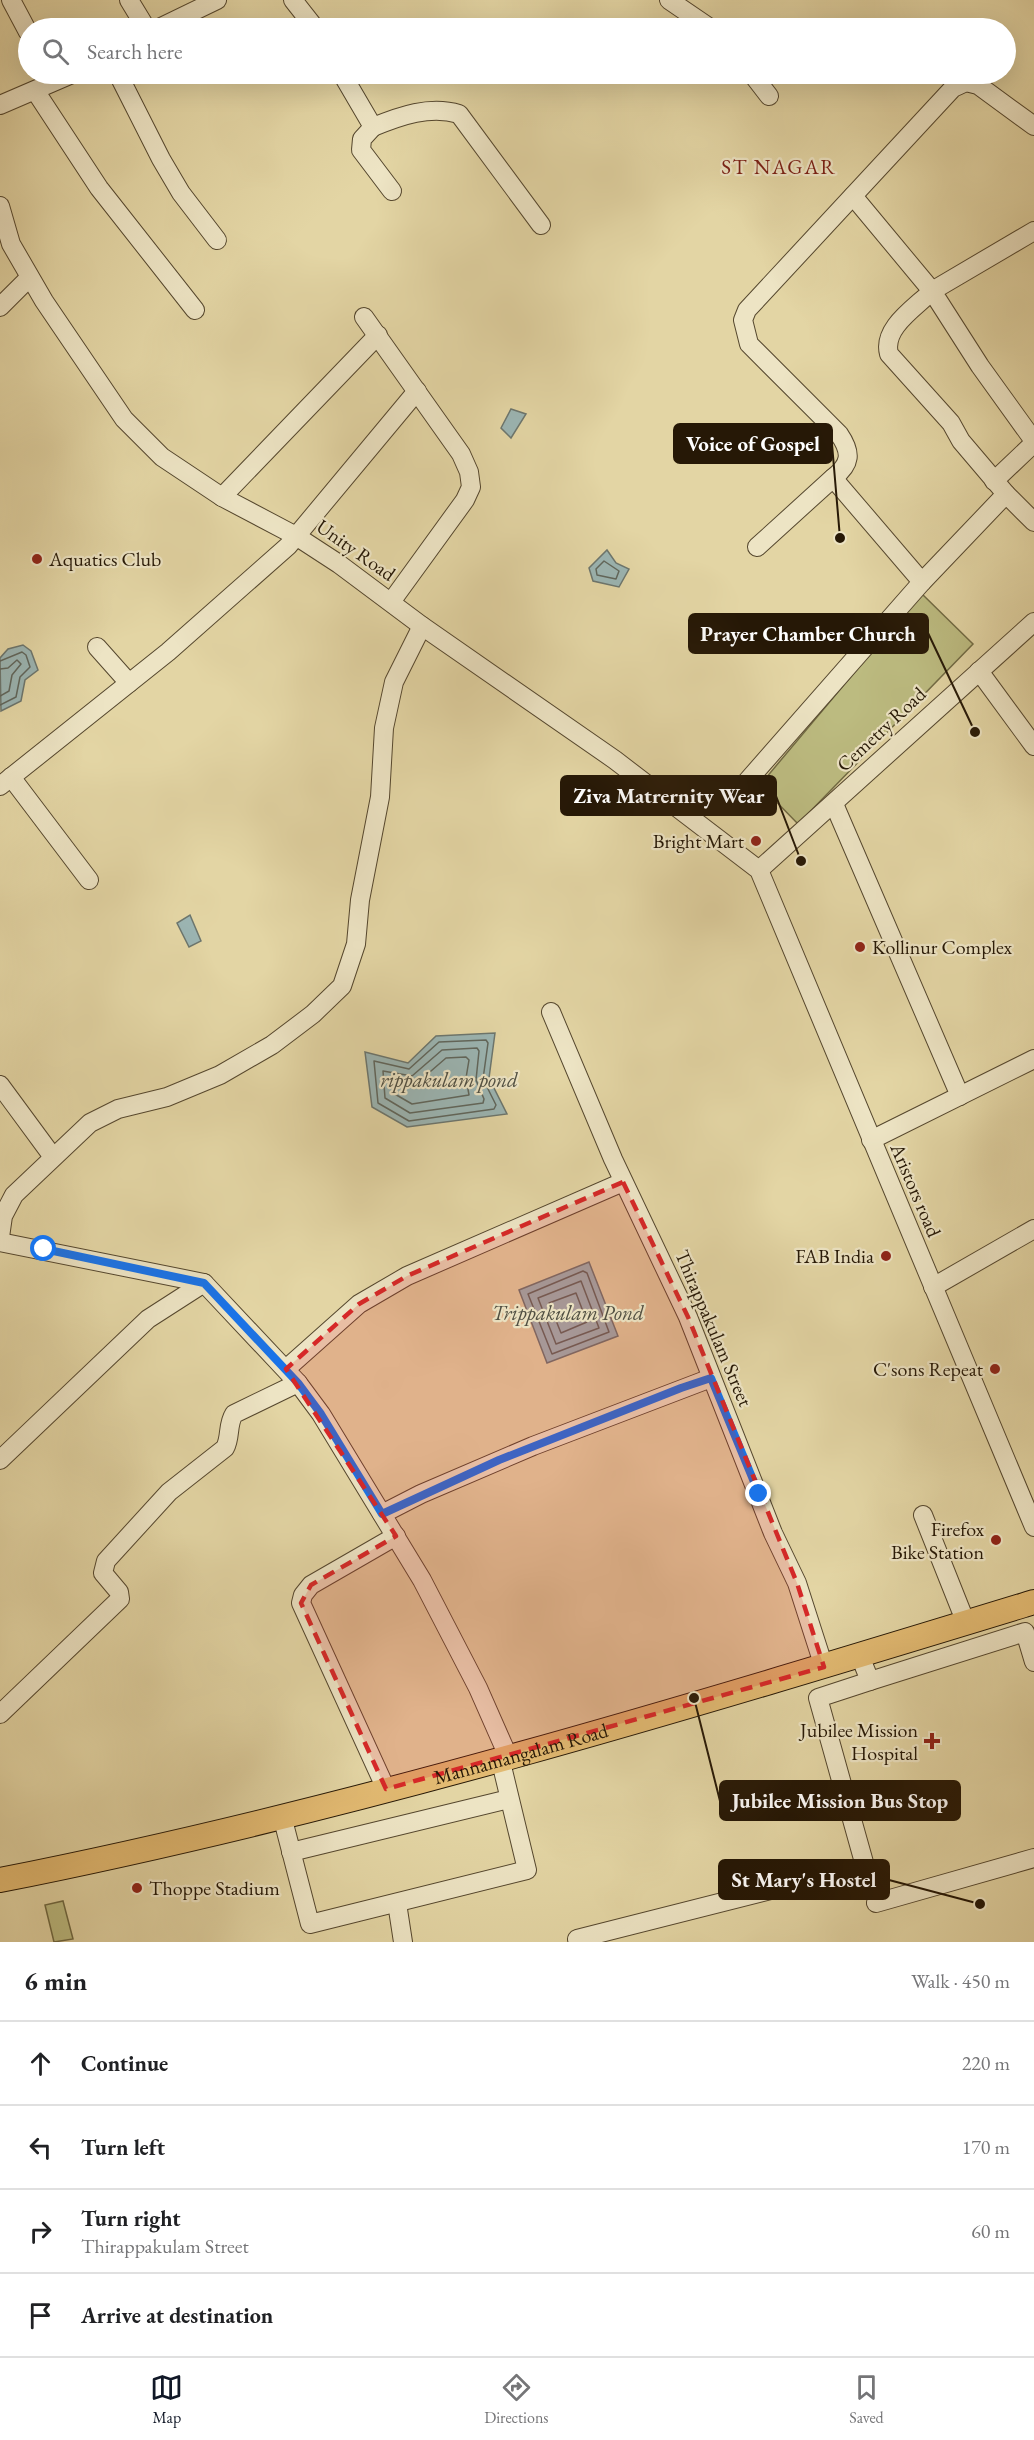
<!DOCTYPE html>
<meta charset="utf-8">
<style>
:root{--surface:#fff;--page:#f2f2f2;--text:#202124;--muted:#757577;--line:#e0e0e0;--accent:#111827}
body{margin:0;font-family:"EB Garamond",serif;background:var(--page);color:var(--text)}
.stop{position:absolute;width:18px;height:18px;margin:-14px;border:4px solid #1a73e8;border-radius:50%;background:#fff}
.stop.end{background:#1a73e8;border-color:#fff;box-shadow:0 2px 6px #0008}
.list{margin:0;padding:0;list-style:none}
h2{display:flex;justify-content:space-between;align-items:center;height:78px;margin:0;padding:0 24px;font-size:26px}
h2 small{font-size:20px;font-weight:400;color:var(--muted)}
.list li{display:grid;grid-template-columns:39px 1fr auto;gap:18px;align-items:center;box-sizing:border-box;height:84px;padding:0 24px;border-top:2px solid var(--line)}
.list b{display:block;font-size:22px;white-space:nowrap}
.list p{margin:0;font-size:20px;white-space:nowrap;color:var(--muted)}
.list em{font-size:20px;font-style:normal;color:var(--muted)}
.icon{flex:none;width:33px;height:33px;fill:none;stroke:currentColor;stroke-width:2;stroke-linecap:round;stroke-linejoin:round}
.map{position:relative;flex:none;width:1034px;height:1942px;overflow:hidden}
.search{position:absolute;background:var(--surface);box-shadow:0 6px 24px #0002;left:18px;right:18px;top:18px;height:66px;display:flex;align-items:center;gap:15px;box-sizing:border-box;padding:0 21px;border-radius:33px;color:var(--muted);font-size:22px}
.sheet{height:414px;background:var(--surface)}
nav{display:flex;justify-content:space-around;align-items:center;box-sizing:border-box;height:84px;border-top:2px solid var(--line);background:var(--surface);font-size:16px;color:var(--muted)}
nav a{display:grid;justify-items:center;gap:3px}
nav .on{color:var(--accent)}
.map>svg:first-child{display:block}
.green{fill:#bcbb80;stroke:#716a43;stroke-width:1.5}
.water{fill:#9bb5b3;stroke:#6c766e;stroke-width:1.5}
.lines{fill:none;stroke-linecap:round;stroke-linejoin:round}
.shore{stroke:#60665c;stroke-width:1.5}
.minor-casing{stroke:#55472e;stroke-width:20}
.major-casing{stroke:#261806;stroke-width:26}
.minor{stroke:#ede4c4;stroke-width:18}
.major{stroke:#e2ba72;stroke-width:24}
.route{stroke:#1a73e8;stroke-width:8}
.marked{fill:#d62828;fill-opacity:0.2;stroke:#d62828;stroke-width:4.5;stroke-dasharray:12 8;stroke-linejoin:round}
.poi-dot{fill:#8f2418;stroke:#ede4c4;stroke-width:2}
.labels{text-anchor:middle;stroke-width:4.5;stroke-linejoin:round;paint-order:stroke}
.street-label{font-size:20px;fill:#261806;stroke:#ede4c4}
.poi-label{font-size:20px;fill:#261806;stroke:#ede4c4;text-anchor:end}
.neighbourhood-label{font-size:21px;letter-spacing:1.5px;fill:#7a1f14;stroke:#ede4c4}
.water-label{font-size:21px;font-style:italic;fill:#4f4f43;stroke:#ede4c4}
.leader{fill:none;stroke:#261806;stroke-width:2}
.callout-dot{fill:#261806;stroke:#ede4c4;stroke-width:2}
.callout{fill:#261806;stroke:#261806;stroke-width:2}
.callout-label{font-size:21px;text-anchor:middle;font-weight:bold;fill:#fff}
</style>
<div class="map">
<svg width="1034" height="1942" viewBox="0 0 1034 1942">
<rect width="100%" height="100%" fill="#e3d5a4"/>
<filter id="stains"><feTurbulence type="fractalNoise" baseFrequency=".00333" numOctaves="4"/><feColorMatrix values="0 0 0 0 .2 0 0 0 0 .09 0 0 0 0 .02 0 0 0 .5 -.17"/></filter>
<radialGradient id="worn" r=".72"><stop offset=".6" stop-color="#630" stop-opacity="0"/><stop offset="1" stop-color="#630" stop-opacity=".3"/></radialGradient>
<g class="green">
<path d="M921,593L973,644L798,824L760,785Z"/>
<path d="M63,1901L73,1939L54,1942L45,1905Z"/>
</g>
<g class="water">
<path d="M511,409L526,414L511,438L501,428Z"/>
<path d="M607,550L616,563L629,569L619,587L593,581L589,568Z"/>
<path d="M23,645L31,651L38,670L25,680L21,701L1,711L0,658L8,649Z"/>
<path d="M190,915L201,941L189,947L177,923Z"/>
<path d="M495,1033L489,1078L507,1114L407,1127L372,1107L365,1052L408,1063L436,1036Z"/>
<path d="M589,1262L618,1336L547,1363L519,1290Z"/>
</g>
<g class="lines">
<g class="shore">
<path d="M604,561L619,571L616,579L597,575L596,569Z"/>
<path d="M0,661L22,652L26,655L30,667L20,677L16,697L0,705"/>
<path d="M0,669L8,668L17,660L21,664L12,675L9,691L0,696"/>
<path d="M486,1040L488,1043L483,1079L496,1105L494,1109L409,1121L378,1103L374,1061L409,1069L439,1042Z"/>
<path d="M477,1048L479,1051L476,1080L484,1099L483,1103L410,1113L385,1098L383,1071L412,1076L442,1050Z"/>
<path d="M466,1057L469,1060L466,1078L469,1095L412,1104L393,1093L394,1083L416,1084L446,1058Z"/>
<path d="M583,1271L587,1273L609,1332L552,1354L528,1294Z"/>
<path d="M581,1281L599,1328L556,1344L538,1298Z"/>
<path d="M576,1293L587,1322L561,1333L549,1303Z"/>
</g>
<defs>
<g id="minor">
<path d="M11,0L28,32"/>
<path d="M129,0L146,28"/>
<path d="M293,0L315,28"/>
<path d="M669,0L710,28"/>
<path d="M159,28L217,0"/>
<path d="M118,74L161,159L181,193L217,240"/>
<path d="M342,74L373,127L362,139L361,150L392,191"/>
<path d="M752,74L769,96"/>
<path d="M36,92L99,188L195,310"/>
<path d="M0,105L72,74"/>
<path d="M373,127C400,116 430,105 459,114L541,225"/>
<path d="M853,196L932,291C915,308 882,328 889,354L951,423L961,441L1006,494"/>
<path d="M0,206L11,244L44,301L124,419L162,457L222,497L296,536L339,564L422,626L615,760L759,870L1034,1527"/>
<path d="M1034,231L932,291L980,366L1034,441"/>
<path d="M0,307L29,278"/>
<path d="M364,317L461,454L469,472L471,487L465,500L391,602"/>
<path d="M833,478C851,464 852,453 839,434L749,344L743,320L747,310L953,88L966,82L978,85L1034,126"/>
<path d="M994,481L1034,443"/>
<path d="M222,497L378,335"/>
<path d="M757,547L833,478L922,582L1006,494L1034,522"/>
<path d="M97,647L129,683"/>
<path d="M979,671L1034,746"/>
<path d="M11,777L89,880"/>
<path d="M0,786L168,652L288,546L417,391"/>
<path d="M742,787L922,582"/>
<path d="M834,804L960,1096"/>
<path d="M759,870L1034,622"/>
<path d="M551,1012L613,1159L688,1317L773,1533L797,1583L824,1667"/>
<path d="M0,1085L53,1157"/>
<path d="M871,1140L1034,1059"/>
<path d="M0,1237L3,1216L14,1195L90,1123L118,1109L167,1097L220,1075L272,1045L313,1014L342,986L356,944L360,900L380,797L384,728L394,682L422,626"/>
<path d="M0,1242L204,1283L298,1383L321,1414L422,1580L478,1688L508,1756"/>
<path d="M933,1287L1034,1229"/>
<path d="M286,1369L359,1304L407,1276L623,1182"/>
<path d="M0,1460L148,1319L204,1283"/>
<path d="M382,1514L421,1494L533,1446L711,1378"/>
<path d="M923,1515L966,1623"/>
<path d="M860,1656L870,1681L1025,1632L1034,1662"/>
<path d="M0,1714L120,1599L119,1592L103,1573L106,1561L169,1492L225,1448C231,1437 227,1425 234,1414L298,1383"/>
<path d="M386,1789L301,1603L303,1595L311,1585L396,1536"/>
<path d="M282,1816L310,1924L527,1870L500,1758"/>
<path d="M291,1852L509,1799"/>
<path d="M397,1903L403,1942"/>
<path d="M876,1903L1034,1858"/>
<path d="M577,1939L865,1866L818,1698L870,1681"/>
</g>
<g id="major">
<path id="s1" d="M0,1880C350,1811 693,1706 1034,1602"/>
</g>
</defs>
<use href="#minor" class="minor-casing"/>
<use href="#major" class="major-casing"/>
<use href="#minor" class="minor"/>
<use href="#major" class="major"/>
</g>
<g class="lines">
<path class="route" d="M44,1249L204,1283L298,1383L321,1414L382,1514L499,1460L681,1388L711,1378L759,1494"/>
</g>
<path class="marked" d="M623,1182L688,1317L797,1583L824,1667L386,1789L301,1603L311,1585L396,1536L286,1369L359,1304L407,1276Z"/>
<g class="poi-dot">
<circle cx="37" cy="559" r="6"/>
<circle cx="756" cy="841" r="6"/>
<circle cx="860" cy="947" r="6"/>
<circle cx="886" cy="1256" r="6"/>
<circle cx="995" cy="1369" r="6"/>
<circle cx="996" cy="1540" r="6"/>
<path d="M929 1732h6v6h6v6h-6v6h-6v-6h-6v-6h6z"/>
<circle cx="137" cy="1888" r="6"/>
</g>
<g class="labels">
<g class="street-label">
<text transform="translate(356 550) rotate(35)" y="7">Unity Road</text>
<text transform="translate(881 729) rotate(-43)" y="7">Cemetry Road</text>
<text transform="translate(916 1190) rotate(67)" y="7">Aristors road</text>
<text transform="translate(714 1328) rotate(67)" y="7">Thirappakulam Street</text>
<text dy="7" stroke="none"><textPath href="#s1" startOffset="536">Mannamangalam Road</textPath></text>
</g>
<g class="poi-label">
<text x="49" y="566" text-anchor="start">Aquatics Club</text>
<text x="744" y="848">Bright Mart</text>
<text x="872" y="954" text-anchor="start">Kollinur Complex</text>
<text x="874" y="1263">FAB India</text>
<text x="983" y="1376">C'sons Repeat</text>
<text x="984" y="1536">Firefox<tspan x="984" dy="23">Bike Station</tspan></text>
<text x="918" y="1737">Jubilee Mission<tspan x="918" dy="23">Hospital</tspan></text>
<text x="149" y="1895" text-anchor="start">Thoppe Stadium</text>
</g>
<g class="neighbourhood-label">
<text x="779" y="174">ST NAGAR</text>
</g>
<g class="water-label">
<text x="449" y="1087">rippakulam pond</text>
<text x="568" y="1320">Trippakulam Pond</text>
</g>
</g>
<path class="leader" d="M840 538L832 444M975 732L928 633M801 861L776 796M694 1698L720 1801M980 1904L889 1880"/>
<g class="callout-dot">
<circle cx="840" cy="538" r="6"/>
<circle cx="975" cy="732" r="6"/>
<circle cx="801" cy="861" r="6"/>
<circle cx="694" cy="1698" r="6"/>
<circle cx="980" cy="1904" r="6"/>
</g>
<g class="callout">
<rect x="674" y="424" width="158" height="39" rx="6"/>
<rect x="689" y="614" width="239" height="39" rx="6"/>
<rect x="561" y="776" width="215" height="39" rx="6"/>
<rect x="720" y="1781" width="240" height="39" rx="6"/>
<rect x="719" y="1860" width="170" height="39" rx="6"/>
</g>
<g class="callout-label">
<text x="753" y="451">Voice of Gospel</text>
<text x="808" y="641">Prayer Chamber Church</text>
<text x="669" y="803">Ziva Matrernity Wear</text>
<text x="840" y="1808">Jubilee Mission Bus Stop</text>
<text x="804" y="1887">St Mary's Hostel</text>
</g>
<rect width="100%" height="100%" filter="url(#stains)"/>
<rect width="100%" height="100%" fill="url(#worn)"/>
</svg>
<div class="stop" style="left:44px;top:1249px"></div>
<div class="stop end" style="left:759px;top:1494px"></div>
<div class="search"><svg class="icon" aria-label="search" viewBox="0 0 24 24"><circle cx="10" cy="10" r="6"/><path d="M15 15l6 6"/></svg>Search here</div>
</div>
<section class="sheet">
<h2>6 min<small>Walk · 450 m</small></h2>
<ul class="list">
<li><svg class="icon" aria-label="ahead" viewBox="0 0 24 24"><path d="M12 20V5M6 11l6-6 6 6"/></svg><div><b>Continue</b></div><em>220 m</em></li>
<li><svg class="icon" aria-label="left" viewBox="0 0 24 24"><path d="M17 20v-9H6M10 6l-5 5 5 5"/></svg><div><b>Turn left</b></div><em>170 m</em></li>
<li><svg class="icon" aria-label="right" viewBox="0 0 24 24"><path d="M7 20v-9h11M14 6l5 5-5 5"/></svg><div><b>Turn right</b><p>Thirappakulam Street</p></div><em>60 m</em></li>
<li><svg class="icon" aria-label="arrive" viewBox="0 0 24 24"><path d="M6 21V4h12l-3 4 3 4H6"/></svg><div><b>Arrive at destination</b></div></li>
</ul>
</section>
<nav>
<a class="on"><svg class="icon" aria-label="map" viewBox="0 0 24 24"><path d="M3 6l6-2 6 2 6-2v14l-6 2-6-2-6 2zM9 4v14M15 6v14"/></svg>Map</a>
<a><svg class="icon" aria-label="directions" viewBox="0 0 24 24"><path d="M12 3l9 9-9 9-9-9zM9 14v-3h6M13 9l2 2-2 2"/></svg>Directions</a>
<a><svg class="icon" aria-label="saved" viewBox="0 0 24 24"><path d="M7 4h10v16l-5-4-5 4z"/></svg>Saved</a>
</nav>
